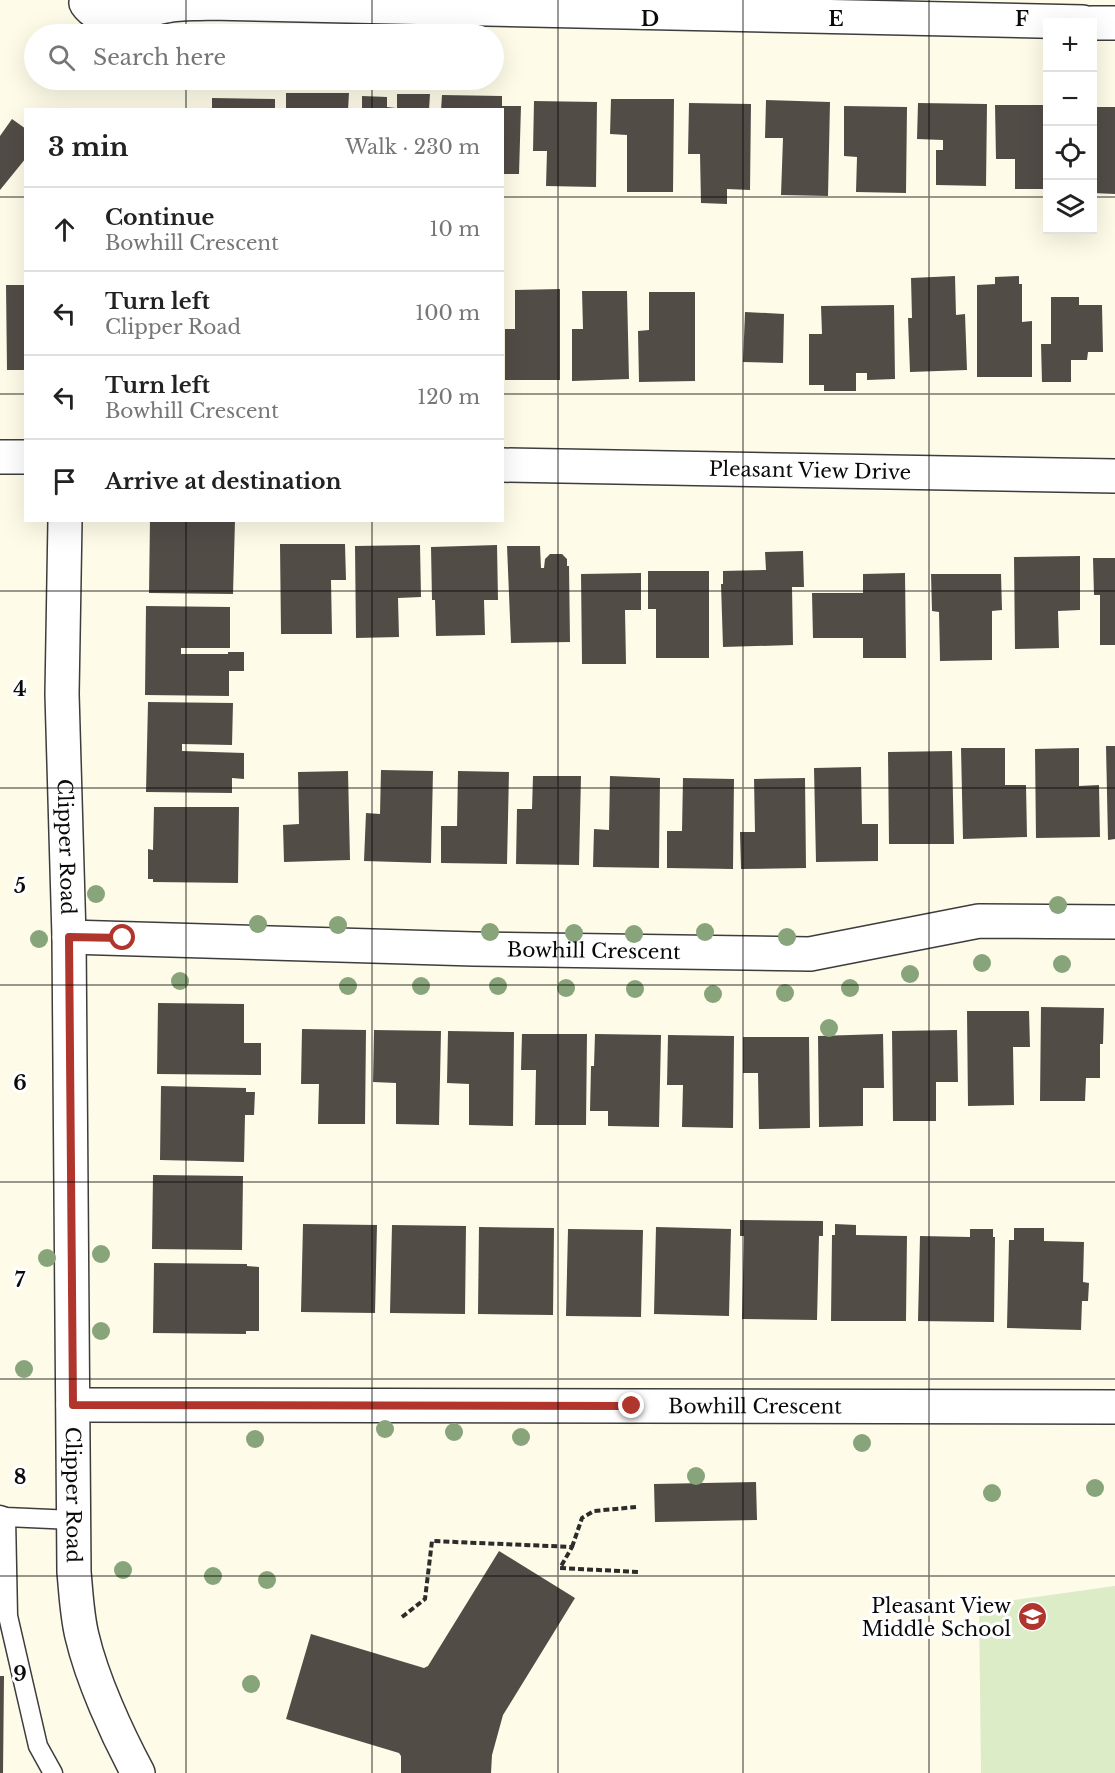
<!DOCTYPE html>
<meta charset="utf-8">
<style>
:root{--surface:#fff;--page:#f2f2f2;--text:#222;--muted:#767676;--line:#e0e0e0}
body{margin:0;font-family:"Libre Baskerville",serif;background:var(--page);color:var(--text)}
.controls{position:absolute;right:18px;top:18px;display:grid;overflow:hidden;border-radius:0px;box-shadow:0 6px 24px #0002}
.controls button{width:54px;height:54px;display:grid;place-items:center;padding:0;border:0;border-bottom:2px solid var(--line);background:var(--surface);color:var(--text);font:30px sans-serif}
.stop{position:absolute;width:18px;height:18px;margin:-14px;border:4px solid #af352d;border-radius:50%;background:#fff}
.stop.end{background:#af352d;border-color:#fff;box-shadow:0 2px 6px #0008}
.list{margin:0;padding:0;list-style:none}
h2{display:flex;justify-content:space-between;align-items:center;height:78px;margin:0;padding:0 24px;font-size:26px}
h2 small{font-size:20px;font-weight:400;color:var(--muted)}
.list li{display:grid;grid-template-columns:39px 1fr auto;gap:18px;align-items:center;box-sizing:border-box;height:84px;padding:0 24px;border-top:2px solid var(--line)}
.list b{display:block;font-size:22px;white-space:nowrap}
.list p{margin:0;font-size:20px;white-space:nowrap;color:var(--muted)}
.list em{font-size:20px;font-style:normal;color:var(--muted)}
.icon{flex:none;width:33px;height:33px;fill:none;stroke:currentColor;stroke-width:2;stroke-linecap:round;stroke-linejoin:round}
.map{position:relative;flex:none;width:1115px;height:1773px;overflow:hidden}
.search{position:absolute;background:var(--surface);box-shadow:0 6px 24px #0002;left:24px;top:24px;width:480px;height:66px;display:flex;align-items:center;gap:15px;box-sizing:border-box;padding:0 21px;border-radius:33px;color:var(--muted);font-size:22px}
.panel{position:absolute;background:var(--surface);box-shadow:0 6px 24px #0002;left:24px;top:108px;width:480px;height:414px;border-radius:0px}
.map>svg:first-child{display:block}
.pitch{fill:#dbecc7}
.building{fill:#524c47}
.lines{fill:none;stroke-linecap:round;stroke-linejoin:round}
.service-casing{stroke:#3d3d3d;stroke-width:21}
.minor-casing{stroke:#3d3d3d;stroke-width:36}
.path{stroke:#2c2c2c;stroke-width:4;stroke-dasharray:6 3;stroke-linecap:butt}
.service{stroke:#fff;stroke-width:18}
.minor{stroke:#fff;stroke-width:33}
.tree{fill:#87a47a}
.route{stroke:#af352d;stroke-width:8}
.grid{fill:none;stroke:#0a0a0a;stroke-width:1.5;stroke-opacity:0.55}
.labels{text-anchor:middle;stroke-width:6;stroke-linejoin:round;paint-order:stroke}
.street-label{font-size:20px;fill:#0a0a0a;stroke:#fff}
.poi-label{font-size:20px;fill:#0a0a0a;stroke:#fff;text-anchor:end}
.grid-label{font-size:20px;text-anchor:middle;font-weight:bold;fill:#0a0a0a;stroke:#fff;stroke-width:6;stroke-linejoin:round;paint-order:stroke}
</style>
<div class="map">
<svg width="1115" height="1773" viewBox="0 0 1115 1773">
<rect width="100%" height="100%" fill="#fefce8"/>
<path class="pitch" d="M1115,1586V1773H981L979,1605Z"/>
<g class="building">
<path d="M286,93H349L348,110H286Z"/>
<path d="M397,94H430L429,110H397Z"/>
<path d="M442,95L502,96V106H521L519,174H502V110H441Z"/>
<path d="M362,96L387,97V107L396,108V110H362Z"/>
<path d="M212,98L275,99V110H212Z"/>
<path d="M611,99H674L673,192H627V135L610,134Z"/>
<path d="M766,100L830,102L828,196L781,195L783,138H765Z"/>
<path d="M534,101L597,102L596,187L546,186L547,151H533Z"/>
<path d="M689,103L751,104L750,190L727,189V204L701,203L700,154H688Z"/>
<path d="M918,103L987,104L986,186L936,185V150H943V140L917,139Z"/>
<path d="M995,105H1048V189H1015V159H996Z"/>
<path d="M844,106L907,107L906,193L856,192L857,157L844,156Z"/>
<path d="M1092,107H1115V194L1092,193Z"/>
<path d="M12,119L26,129V158L0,190V136Z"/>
<path d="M955,276L956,315L965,314L967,370L910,372L908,318H912L911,278Z"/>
<path d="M1019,276V284H1022V322L1032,321V377H977V285L995,284V277Z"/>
<path d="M6,285H26V370H7Z"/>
<path d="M560,289V380H505V329H515V290Z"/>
<path d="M582,291H627L629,379L572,381V329H583Z"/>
<path d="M649,292H695V381L639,382L638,331L649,330Z"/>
<path d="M1051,297H1079V305H1102L1103,352H1088L1087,360H1071V382H1042L1041,344H1051Z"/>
<path d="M894,305L895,379L867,380V373H856V391H824V385H809V334H822L821,306Z"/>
<path d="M745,312L784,314L783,363L743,362Z"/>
<path d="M150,520H235L233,594L149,593Z"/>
<path d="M280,544H345L346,580H331L332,634H281Z"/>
<path d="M420,545L421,597L398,598L399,637L356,638L355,546Z"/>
<path d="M497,545L498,600H484L485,635L436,636L435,600H432L431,547Z"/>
<path d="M507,546H540L541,568H544L545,559L550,554H562L567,559V566H569L570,642L511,643Z"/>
<path d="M803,551L804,587H792L793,645L723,647L721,584H723V571L766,570L765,552Z"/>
<path d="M1080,556V610L1058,611L1059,648L1015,649L1014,557Z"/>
<path d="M1093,558H1115V645H1100V595H1094Z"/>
<path d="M648,571H709V658H656V609H648Z"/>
<path d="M641,573V610H625L626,664H582L581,574Z"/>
<path d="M905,573L906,658H863V638H813L812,593H863V574Z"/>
<path d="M931,574H1001L1002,610L992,611V660L940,661L939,612L932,611Z"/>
<path d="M146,606L230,607V648H181V654H228V652H244V671H229V696L145,695Z"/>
<path d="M148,702L233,703L232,745L182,744V751L244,753V779L232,778V793L146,792Z"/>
<path d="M1106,746H1115V839L1108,840Z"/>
<path d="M961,748H1005V785H1026L1027,837L963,839Z"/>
<path d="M1079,748V786L1099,785L1100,837L1036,838L1035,749Z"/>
<path d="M952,751L954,844H889L888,752Z"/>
<path d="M861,767L862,824H878V861L816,862L814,768Z"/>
<path d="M381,770L433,771L431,863L364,861L366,813L380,814Z"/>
<path d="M348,771L350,860L284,862L283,825L299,824L298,772Z"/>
<path d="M458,771L509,772L507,864L441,863V826H457Z"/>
<path d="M533,776H581L579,865L516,864L517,809H532Z"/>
<path d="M610,776L660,778L659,868L593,867L594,829L609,830Z"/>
<path d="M683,778L734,779L733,869L667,868V831H682Z"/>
<path d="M805,778L806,868L741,869L740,832H755L754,779Z"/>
<path d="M154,807H239L238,883L153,882V879H148V849L153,850Z"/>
<path d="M158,1003L244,1004V1043H261V1075L157,1074Z"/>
<path d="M1041,1007L1104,1008L1103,1044H1100V1078H1086L1085,1101H1040Z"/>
<path d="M967,1011H1029L1030,1047H1013L1014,1105L968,1106Z"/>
<path d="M302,1029L366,1030L365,1124H318L319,1084H301Z"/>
<path d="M374,1030L441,1031L439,1125L396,1124V1083L373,1082Z"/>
<path d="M957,1030L958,1082H936V1121H893L892,1031Z"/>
<path d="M448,1031L514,1032L513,1126L469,1125V1084L447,1083Z"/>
<path d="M522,1034H587L586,1125H535L536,1070H521Z"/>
<path d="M595,1034L661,1035L659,1127L608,1126V1111H590L591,1066H594Z"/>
<path d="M883,1034L884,1088H863V1126L819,1127L818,1036Z"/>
<path d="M668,1035L734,1036L733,1128L682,1127L683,1085H667Z"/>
<path d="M743,1037H809L810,1128L759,1129L758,1073H743Z"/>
<path d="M161,1086L246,1088V1092H255L254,1115H245L244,1162L160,1160Z"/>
<path d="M153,1175L243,1176L242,1250L152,1249Z"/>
<path d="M740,1220L823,1221V1236H819L817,1320L742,1319L744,1236H740Z"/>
<path d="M303,1224L377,1225L375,1313L301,1312Z"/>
<path d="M835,1224L856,1225V1235L907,1236L906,1321H831L832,1235H835Z"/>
<path d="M392,1225L466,1226L465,1314L390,1313Z"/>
<path d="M479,1227L554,1228L553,1315L478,1314Z"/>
<path d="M656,1227L731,1229L729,1316L654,1314Z"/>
<path d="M1014,1228H1044V1241L1084,1242L1083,1282L1089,1283L1088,1301H1082L1081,1330L1007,1328L1009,1240H1014Z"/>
<path d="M568,1229L643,1230L641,1317L566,1316Z"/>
<path d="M970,1229H993V1237H995L994,1322L918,1321L920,1236L970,1237Z"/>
<path d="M154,1263L247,1264V1266L259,1267V1331H246V1334L153,1333Z"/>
<path d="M756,1482L757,1520L655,1522L654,1484Z"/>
<path d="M499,1551L575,1598L503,1715L492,1755L491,1773H401V1756L399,1753L286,1719L311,1634L424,1668L428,1666Z"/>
<path d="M0,1676H4L3,1773H0Z"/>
</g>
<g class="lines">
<defs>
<g id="service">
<path d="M0,1515L6,1517L73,1520"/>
<path d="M6,1517L8,1616L38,1746L53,1773"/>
</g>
<g id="minor">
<path d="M87,0L86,3C104,29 142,10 166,6C180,3 195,4 209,3L1083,22"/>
<path d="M1092,23H1115"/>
<path d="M0,457H26"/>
<path id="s1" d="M502,465L1115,476"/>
<path id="s2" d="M65,520L62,694L69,937L74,1572C76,1593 77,1616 82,1636C92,1679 117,1734 138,1773"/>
<path id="s3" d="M69,937L474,949L810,954L979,921L1115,922"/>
<path id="s4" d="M73,1405L1115,1407"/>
</g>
</defs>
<use href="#service" class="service-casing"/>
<use href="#minor" class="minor-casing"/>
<g class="path">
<path d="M572,1547L582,1518L594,1511L636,1507"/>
<path d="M402,1617L425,1599L432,1541L572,1547L560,1568L638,1572"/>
</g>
<use href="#service" class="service"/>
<use href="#minor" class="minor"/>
</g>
<g class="tree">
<circle cx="96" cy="894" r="9"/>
<circle cx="1058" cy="905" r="9"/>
<circle cx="258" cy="924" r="9"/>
<circle cx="338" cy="925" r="9"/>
<circle cx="490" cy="932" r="9"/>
<circle cx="705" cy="932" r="9"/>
<circle cx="574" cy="933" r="9"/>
<circle cx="634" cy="934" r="9"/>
<circle cx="787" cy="937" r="9"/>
<circle cx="39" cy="939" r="9"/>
<circle cx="982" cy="963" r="9"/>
<circle cx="1062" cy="964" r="9"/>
<circle cx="910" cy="974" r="9"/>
<circle cx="180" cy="981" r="9"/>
<circle cx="348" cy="986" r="9"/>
<circle cx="421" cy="986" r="9"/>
<circle cx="498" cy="986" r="9"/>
<circle cx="566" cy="988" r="9"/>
<circle cx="850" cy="988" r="9"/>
<circle cx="635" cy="989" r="9"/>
<circle cx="785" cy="993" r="9"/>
<circle cx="713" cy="994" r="9"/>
<circle cx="829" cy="1028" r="9"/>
<circle cx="101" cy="1254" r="9"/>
<circle cx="47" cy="1258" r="9"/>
<circle cx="101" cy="1331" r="9"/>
<circle cx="24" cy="1369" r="9"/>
<circle cx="385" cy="1429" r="9"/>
<circle cx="454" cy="1432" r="9"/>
<circle cx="521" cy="1437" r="9"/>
<circle cx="255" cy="1439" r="9"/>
<circle cx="862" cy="1443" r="9"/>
<circle cx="696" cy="1476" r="9"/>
<circle cx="1095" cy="1488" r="9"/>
<circle cx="992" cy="1493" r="9"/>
<circle cx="123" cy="1570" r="9"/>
<circle cx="213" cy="1576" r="9"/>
<circle cx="267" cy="1580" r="9"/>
<circle cx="251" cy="1684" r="9"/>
</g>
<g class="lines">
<path class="route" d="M123,938L69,937L73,1405L632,1406"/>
</g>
<path class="grid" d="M186,0V34M372,0V34M558,0V1773M743,0V1773M929,0V1773M186,80V110M372,80V110M0,197H26M502,197H1048M1092,197H1115M0,394H26M502,394H1115M186,520V1773M372,520V1773M0,591H1115M0,788H1115M0,985H1115M0,1182H1115M0,1379H1115M0,1576H1115"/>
<defs>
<symbol id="school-disc" viewBox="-11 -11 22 22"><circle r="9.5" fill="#af352d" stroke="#fff"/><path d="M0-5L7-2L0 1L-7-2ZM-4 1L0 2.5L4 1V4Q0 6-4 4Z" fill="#fff"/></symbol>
</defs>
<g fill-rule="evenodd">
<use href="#school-disc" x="1016" y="1600" width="33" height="33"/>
</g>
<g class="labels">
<g class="street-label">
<text dy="7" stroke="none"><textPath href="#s1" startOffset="308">Pleasant View Drive</textPath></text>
<text dy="7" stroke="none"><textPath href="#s2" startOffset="327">Clipper Road</textPath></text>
<text dy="7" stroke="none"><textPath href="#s3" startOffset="525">Bowhill Crescent</textPath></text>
<text dy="7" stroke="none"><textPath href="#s4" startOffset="682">Bowhill Crescent</textPath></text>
<text dy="7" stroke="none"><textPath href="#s2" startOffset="975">Clipper Road</textPath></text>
</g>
<g class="poi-label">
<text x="1011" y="1613">Pleasant View<tspan x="1011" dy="23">Middle School</tspan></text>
</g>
</g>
<g class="grid-label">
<text x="650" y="26">D</text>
<text x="836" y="26">E</text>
<text x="1022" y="26">F</text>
<text x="20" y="696">4</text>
<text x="20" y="893">5</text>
<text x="20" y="1090">6</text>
<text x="20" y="1287">7</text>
<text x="20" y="1484">8</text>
<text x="20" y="1681">9</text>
</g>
</svg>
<div class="controls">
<button>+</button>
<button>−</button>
<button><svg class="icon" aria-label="locate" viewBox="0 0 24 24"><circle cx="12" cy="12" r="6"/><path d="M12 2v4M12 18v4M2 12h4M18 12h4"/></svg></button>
<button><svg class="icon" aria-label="layers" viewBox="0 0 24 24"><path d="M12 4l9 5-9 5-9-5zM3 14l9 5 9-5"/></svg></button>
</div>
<div class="stop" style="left:123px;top:938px"></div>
<div class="stop end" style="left:632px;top:1406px"></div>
<div class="search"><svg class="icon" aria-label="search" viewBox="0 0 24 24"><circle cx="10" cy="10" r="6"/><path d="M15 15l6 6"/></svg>Search here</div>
<section class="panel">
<h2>3 min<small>Walk · 230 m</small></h2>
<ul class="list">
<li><svg class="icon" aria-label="ahead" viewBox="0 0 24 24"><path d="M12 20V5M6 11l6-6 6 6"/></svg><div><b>Continue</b><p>Bowhill Crescent</p></div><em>10 m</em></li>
<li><svg class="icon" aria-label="left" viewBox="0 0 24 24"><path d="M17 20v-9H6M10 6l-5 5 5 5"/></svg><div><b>Turn left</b><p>Clipper Road</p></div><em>100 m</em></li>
<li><svg class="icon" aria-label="left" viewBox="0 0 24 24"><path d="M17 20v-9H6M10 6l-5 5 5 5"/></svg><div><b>Turn left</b><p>Bowhill Crescent</p></div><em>120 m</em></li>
<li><svg class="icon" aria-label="arrive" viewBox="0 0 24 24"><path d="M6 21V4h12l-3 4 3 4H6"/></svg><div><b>Arrive at destination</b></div></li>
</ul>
</section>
</div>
